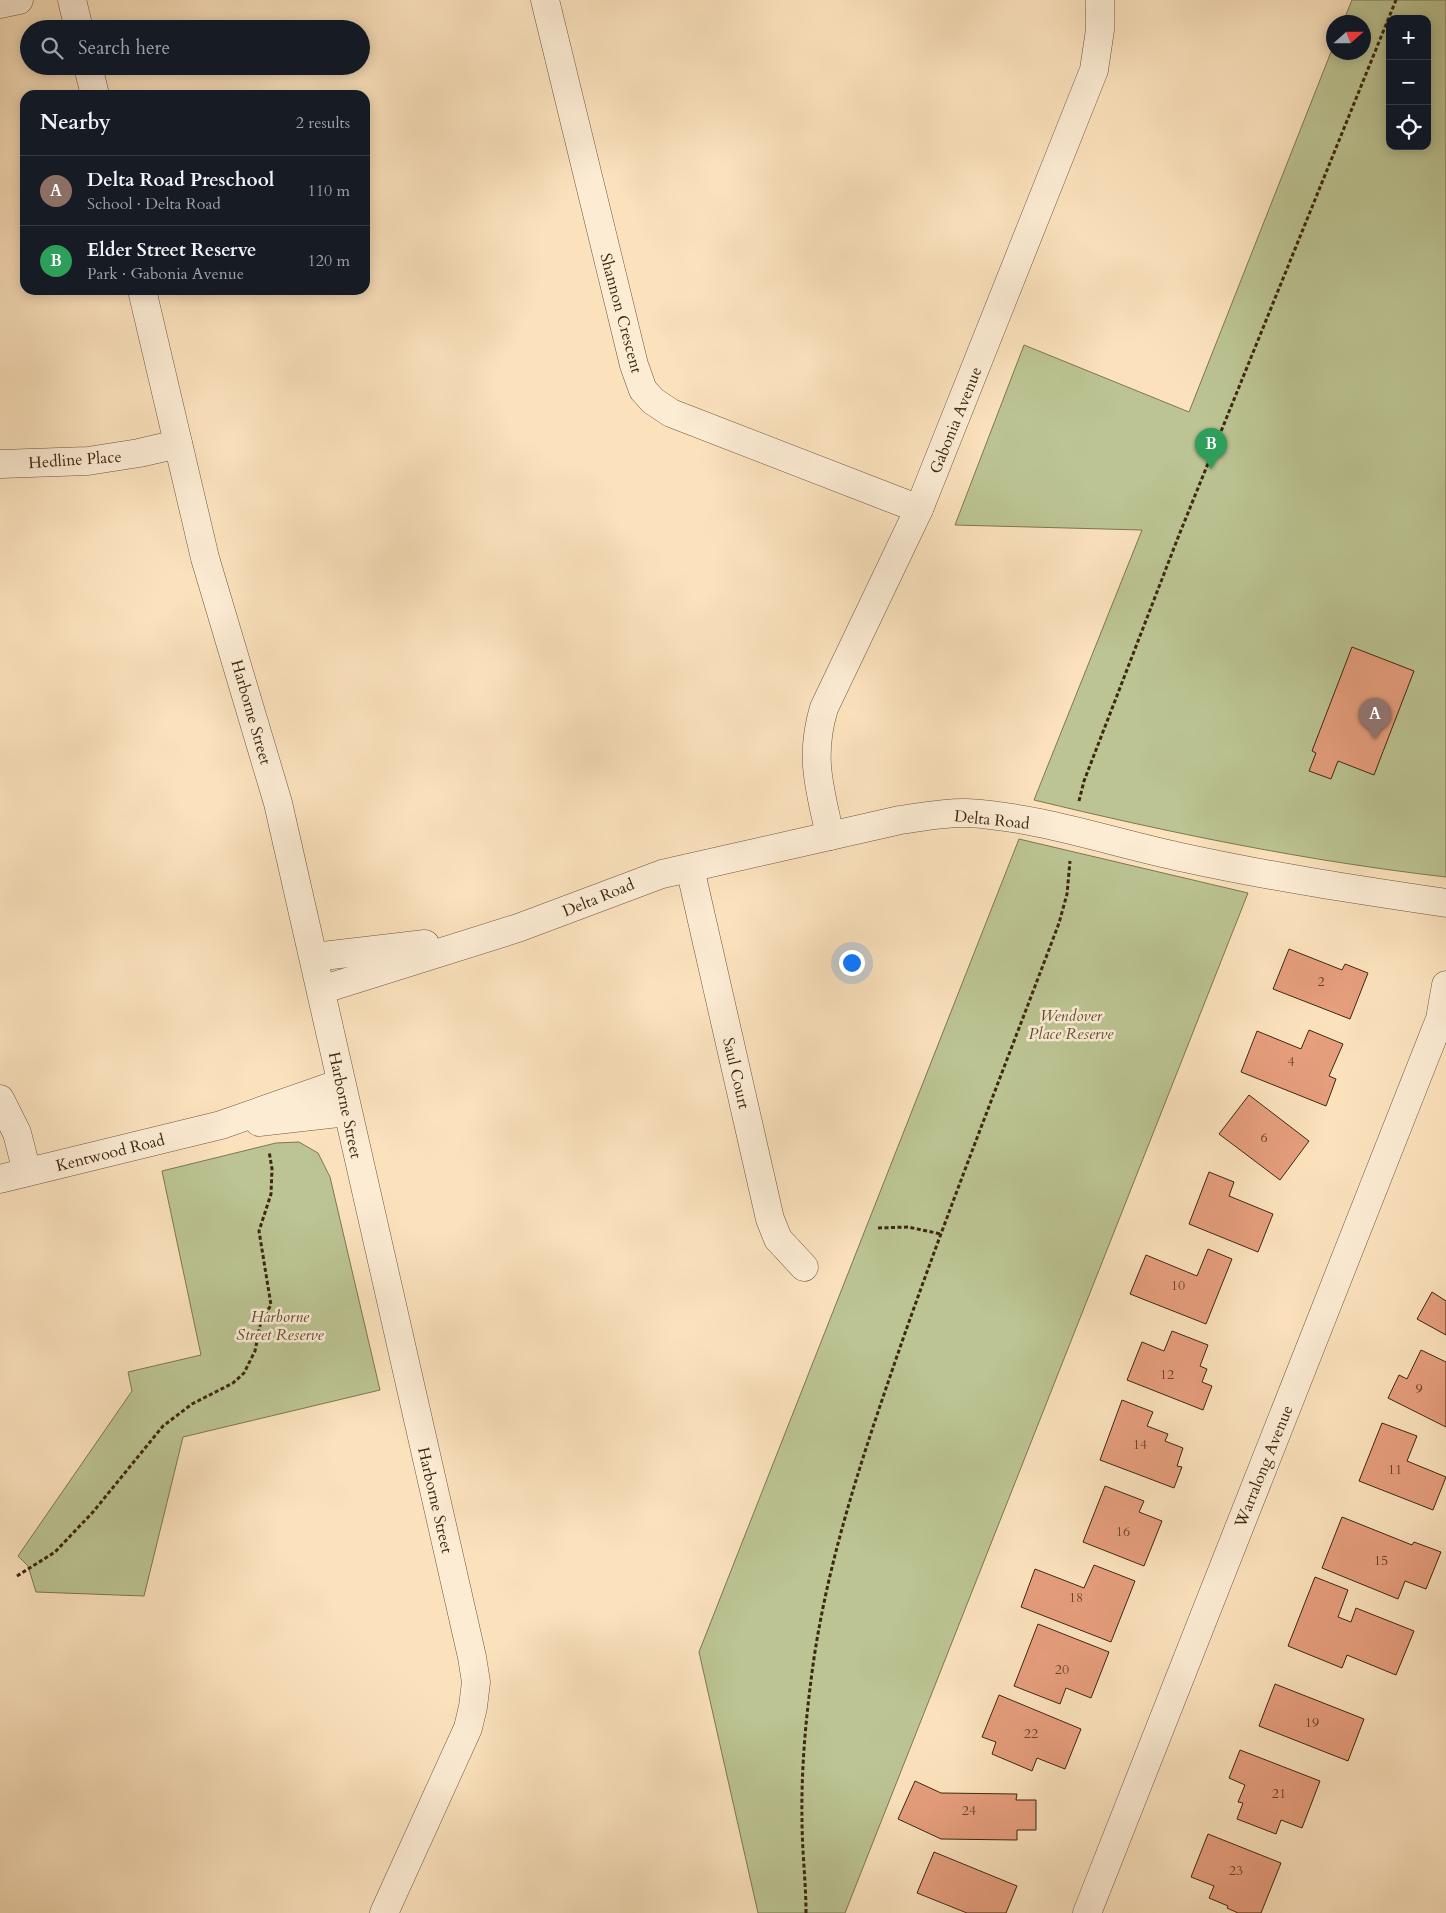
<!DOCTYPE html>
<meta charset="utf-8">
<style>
:root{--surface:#171b24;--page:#242831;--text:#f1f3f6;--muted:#9ea1a6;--line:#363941;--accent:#c59692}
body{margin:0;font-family:Cardo,serif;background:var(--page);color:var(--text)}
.controls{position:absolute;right:15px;top:15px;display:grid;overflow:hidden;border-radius:10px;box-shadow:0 2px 12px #0003}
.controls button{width:45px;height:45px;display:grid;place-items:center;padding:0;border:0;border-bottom:1px solid var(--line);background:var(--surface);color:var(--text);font:25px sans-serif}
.compass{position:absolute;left:1326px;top:15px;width:45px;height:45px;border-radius:50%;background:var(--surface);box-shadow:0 2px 12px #0003;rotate:69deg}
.you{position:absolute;left:851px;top:962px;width:18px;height:18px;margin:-12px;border:4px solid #fff;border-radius:50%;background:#1a73e8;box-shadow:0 0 0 8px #1a73e833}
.badge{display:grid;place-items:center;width:32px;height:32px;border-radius:50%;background:var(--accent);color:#fff;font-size:16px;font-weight:700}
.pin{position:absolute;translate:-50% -41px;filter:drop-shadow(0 1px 2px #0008)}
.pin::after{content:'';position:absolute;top:26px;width:18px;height:15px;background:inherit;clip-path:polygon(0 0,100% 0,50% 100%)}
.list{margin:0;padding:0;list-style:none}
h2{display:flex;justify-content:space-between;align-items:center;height:65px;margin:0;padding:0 20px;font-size:21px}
h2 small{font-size:16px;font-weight:400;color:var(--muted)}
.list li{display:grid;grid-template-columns:32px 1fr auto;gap:15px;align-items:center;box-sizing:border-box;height:70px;padding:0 20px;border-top:1px solid var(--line)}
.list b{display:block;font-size:19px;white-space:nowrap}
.list p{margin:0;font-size:16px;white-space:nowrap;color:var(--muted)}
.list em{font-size:16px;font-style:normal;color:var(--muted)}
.icon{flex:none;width:28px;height:28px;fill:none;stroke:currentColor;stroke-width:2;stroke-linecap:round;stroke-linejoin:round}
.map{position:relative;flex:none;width:1446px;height:1913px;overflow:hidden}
.search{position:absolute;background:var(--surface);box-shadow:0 2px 12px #0003;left:20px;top:20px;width:350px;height:55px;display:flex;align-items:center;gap:12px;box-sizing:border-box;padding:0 18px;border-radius:28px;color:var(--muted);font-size:19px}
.panel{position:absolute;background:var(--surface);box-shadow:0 2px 12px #0003;left:20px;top:90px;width:350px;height:205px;border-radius:15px}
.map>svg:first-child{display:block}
.green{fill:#bcc493;stroke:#7d7652;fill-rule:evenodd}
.building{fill:#e69e7d;stroke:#3e2711}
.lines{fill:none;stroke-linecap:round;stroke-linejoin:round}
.minor-casing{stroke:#6d563c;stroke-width:29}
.path{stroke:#3e2711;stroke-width:3;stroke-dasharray:4 2.5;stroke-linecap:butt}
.minor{stroke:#fcecd4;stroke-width:28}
.labels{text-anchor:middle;stroke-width:5;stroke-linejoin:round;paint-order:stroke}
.number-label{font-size:14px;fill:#68452c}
.street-label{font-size:16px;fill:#3e2711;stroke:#fcecd4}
.park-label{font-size:16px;font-style:italic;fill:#5e4e32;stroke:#fcecd4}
</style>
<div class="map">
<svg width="1446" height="1913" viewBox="0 0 1446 1913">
<rect width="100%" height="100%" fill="#fbe2bd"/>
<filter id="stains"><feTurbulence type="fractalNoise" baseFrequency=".004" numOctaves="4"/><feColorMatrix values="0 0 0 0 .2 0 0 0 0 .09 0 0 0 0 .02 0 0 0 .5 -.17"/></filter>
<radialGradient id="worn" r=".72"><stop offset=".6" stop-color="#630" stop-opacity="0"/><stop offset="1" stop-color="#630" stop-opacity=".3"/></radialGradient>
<g class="green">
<path d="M1352,0H1446V877C1307,861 1170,833 1034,800L1142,530L955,525L1024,345L1189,412L1333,47L1334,52H1364V22H1343ZM1390,19H1427V146H1390Z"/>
<path d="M1019,839L1248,893L845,1913H758L699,1652Z"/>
<path d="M299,1142L318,1153L330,1177L380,1390L183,1437L144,1596L36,1592L28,1566L18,1556L132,1391L128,1372L201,1355L162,1171L276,1143Z"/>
</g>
<g class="building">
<path d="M1352,647L1414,671L1374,775L1338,761L1331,779L1309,771L1316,753L1312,751Z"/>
<path d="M1289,949L1342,970L1345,964L1368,973L1350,1019L1273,989Z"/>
<path d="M1309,1030L1343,1044L1329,1076L1336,1079L1326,1106L1241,1072L1257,1031L1301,1049Z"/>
<path d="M1249,1095L1309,1141L1280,1180L1219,1134Z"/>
<path d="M1209,1172L1234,1182L1229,1196L1273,1214L1258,1252L1189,1224Z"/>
<path d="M1208,1249L1232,1259L1206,1324L1130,1294L1146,1255L1197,1276Z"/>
<path d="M1432,1292L1446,1301V1335L1417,1319Z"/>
<path d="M1172,1331L1208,1345L1200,1366L1207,1369L1202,1382L1212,1386L1203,1410L1127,1380L1142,1342L1164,1351Z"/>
<path d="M1421,1350L1446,1362V1427L1388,1398L1399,1375L1407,1379Z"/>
<path d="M1122,1400L1153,1412L1147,1426L1168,1434L1165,1441L1183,1448L1177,1466L1182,1467L1174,1488L1100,1460Z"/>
<path d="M1382,1423L1417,1436L1407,1461L1446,1477L1433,1510L1359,1481Z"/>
<path d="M1105,1486L1144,1501L1139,1512L1162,1521L1144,1566L1083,1542Z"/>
<path d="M1342,1517L1412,1545L1414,1542L1441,1552L1426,1589L1405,1581L1398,1599L1322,1568Z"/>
<path d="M1094,1565L1135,1581L1111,1642L1021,1607L1035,1569L1084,1588Z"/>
<path d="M1315,1577L1348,1590L1338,1617L1351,1622L1356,1608L1414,1631L1396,1675L1347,1655L1342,1668L1288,1646Z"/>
<path d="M1038,1624L1109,1652L1091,1698L1066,1688L1060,1704L1014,1686Z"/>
<path d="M1275,1684L1364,1719L1348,1761L1259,1726Z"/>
<path d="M999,1695L1081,1729L1065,1769L1037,1758L1032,1771L992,1754L996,1742L982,1737Z"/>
<path d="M1240,1750L1320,1781L1302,1828L1281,1820L1276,1834L1237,1819L1243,1803L1238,1802L1245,1785L1229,1778Z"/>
<path d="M915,1781L941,1793L1017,1794L1016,1800H1036V1830H1017V1840L941,1839L898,1819Z"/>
<path d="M1208,1834L1281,1863L1261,1913H1238L1227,1908L1228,1906L1209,1898L1214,1886L1191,1877Z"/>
<path d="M934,1852L1017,1886L1006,1913H967L917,1893Z"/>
</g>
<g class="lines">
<defs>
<g id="minor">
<path d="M72,0L79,29"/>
<path d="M545,0L634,365L643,390L653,401L671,413L919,509"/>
<path d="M0,4L19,0"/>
<path d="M88,66L95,95"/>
<path d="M142,290L205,558L278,803L472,1657L476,1682L473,1707L468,1728L384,1913"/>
<path d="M0,464L88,461L139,453L178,444"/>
<path d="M830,836C820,788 809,758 824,708L919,509L1094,70L1100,30V0"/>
<path d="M690,868L770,1219L778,1239L804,1267"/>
<path d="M314,957L425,944"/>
<path d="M321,990L518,928L662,874L900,820C922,817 945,812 967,813C1041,817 1113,843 1185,858C1272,877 1359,890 1446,903"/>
<path d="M0,1099L17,1133L27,1172"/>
<path d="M259,1122L347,1112"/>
<path d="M0,1179L221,1125L341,1083"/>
<path d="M1087,1913L1440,1019L1446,985"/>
</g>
</defs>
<use href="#minor" class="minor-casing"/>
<g class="path">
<path d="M1079,801L1084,781L1179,535L1396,0"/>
<path d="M878,1228L908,1227L941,1234"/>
<path d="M17,1576L55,1552L93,1512L163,1426L192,1404L233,1383L244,1373L255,1351L261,1321L271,1305L259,1231L271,1194L272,1169L269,1151"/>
<path d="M806,1913C806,1882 802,1851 802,1820C801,1769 806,1716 813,1665C829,1552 867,1443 904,1336C953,1197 1007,1061 1059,923L1067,894L1070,861"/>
</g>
<use href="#minor" class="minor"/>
</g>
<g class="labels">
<g class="number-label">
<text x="1321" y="986">2</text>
<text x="1291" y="1066">4</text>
<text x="1264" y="1142">6</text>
<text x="1178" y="1290">10</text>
<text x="1167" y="1379">12</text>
<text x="1419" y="1393">9</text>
<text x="1140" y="1449">14</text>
<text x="1395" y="1474">11</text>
<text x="1123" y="1536">16</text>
<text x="1381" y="1565">15</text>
<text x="1076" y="1602">18</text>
<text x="1062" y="1674">20</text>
<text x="1312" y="1727">19</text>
<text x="1031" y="1738">22</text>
<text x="1279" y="1798">21</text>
<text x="969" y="1815">24</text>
<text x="1236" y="1875">23</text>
</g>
<g class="street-label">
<text transform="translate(622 313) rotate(75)" y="6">Shannon Crescent</text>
<text transform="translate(955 420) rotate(-68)" y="6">Gabonia Avenue</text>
<text transform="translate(75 459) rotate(-4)" y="6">Hedline Place</text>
<text transform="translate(252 712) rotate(74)" y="6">Harborne Street</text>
<text transform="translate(992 819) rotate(6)" y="6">Delta Road</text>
<text transform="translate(598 897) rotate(-22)" y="6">Delta Road</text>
<text transform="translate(737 1073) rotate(77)" y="6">Saul Court</text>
<text transform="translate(346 1105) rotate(78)" y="6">Harborne Street</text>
<text transform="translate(110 1152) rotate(-14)" y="6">Kentwood Road</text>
<text transform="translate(1263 1466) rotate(-68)" y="6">Warralong Avenue</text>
<text transform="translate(436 1500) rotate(77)" y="6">Harborne Street</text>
</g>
<g class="park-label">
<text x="1071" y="1021">Wendover<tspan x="1071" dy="18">Place Reserve</tspan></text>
<text x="280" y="1322">Harborne<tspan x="280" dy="18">Street Reserve</tspan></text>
</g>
</g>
<rect width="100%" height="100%" filter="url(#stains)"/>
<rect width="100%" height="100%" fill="url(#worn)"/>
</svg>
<div class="controls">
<button>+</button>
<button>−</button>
<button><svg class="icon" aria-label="locate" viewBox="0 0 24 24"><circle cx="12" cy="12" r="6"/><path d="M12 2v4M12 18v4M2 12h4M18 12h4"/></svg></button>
</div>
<svg class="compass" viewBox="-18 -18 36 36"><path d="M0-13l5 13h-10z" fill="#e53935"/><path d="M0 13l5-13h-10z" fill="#9ea1a6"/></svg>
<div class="you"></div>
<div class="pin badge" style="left:1375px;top:739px;background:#8d6e63">A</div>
<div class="pin badge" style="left:1211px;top:469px;background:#2e9e5b">B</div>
<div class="search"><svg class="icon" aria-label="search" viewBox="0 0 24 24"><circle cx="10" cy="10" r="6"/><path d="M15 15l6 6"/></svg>Search here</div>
<section class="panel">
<h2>Nearby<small>2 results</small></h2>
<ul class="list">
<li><span class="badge" style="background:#8d6e63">A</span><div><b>Delta Road Preschool</b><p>School · Delta Road</p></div><em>110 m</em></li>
<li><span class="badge" style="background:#2e9e5b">B</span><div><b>Elder Street Reserve</b><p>Park · Gabonia Avenue</p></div><em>120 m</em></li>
</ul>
</section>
</div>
